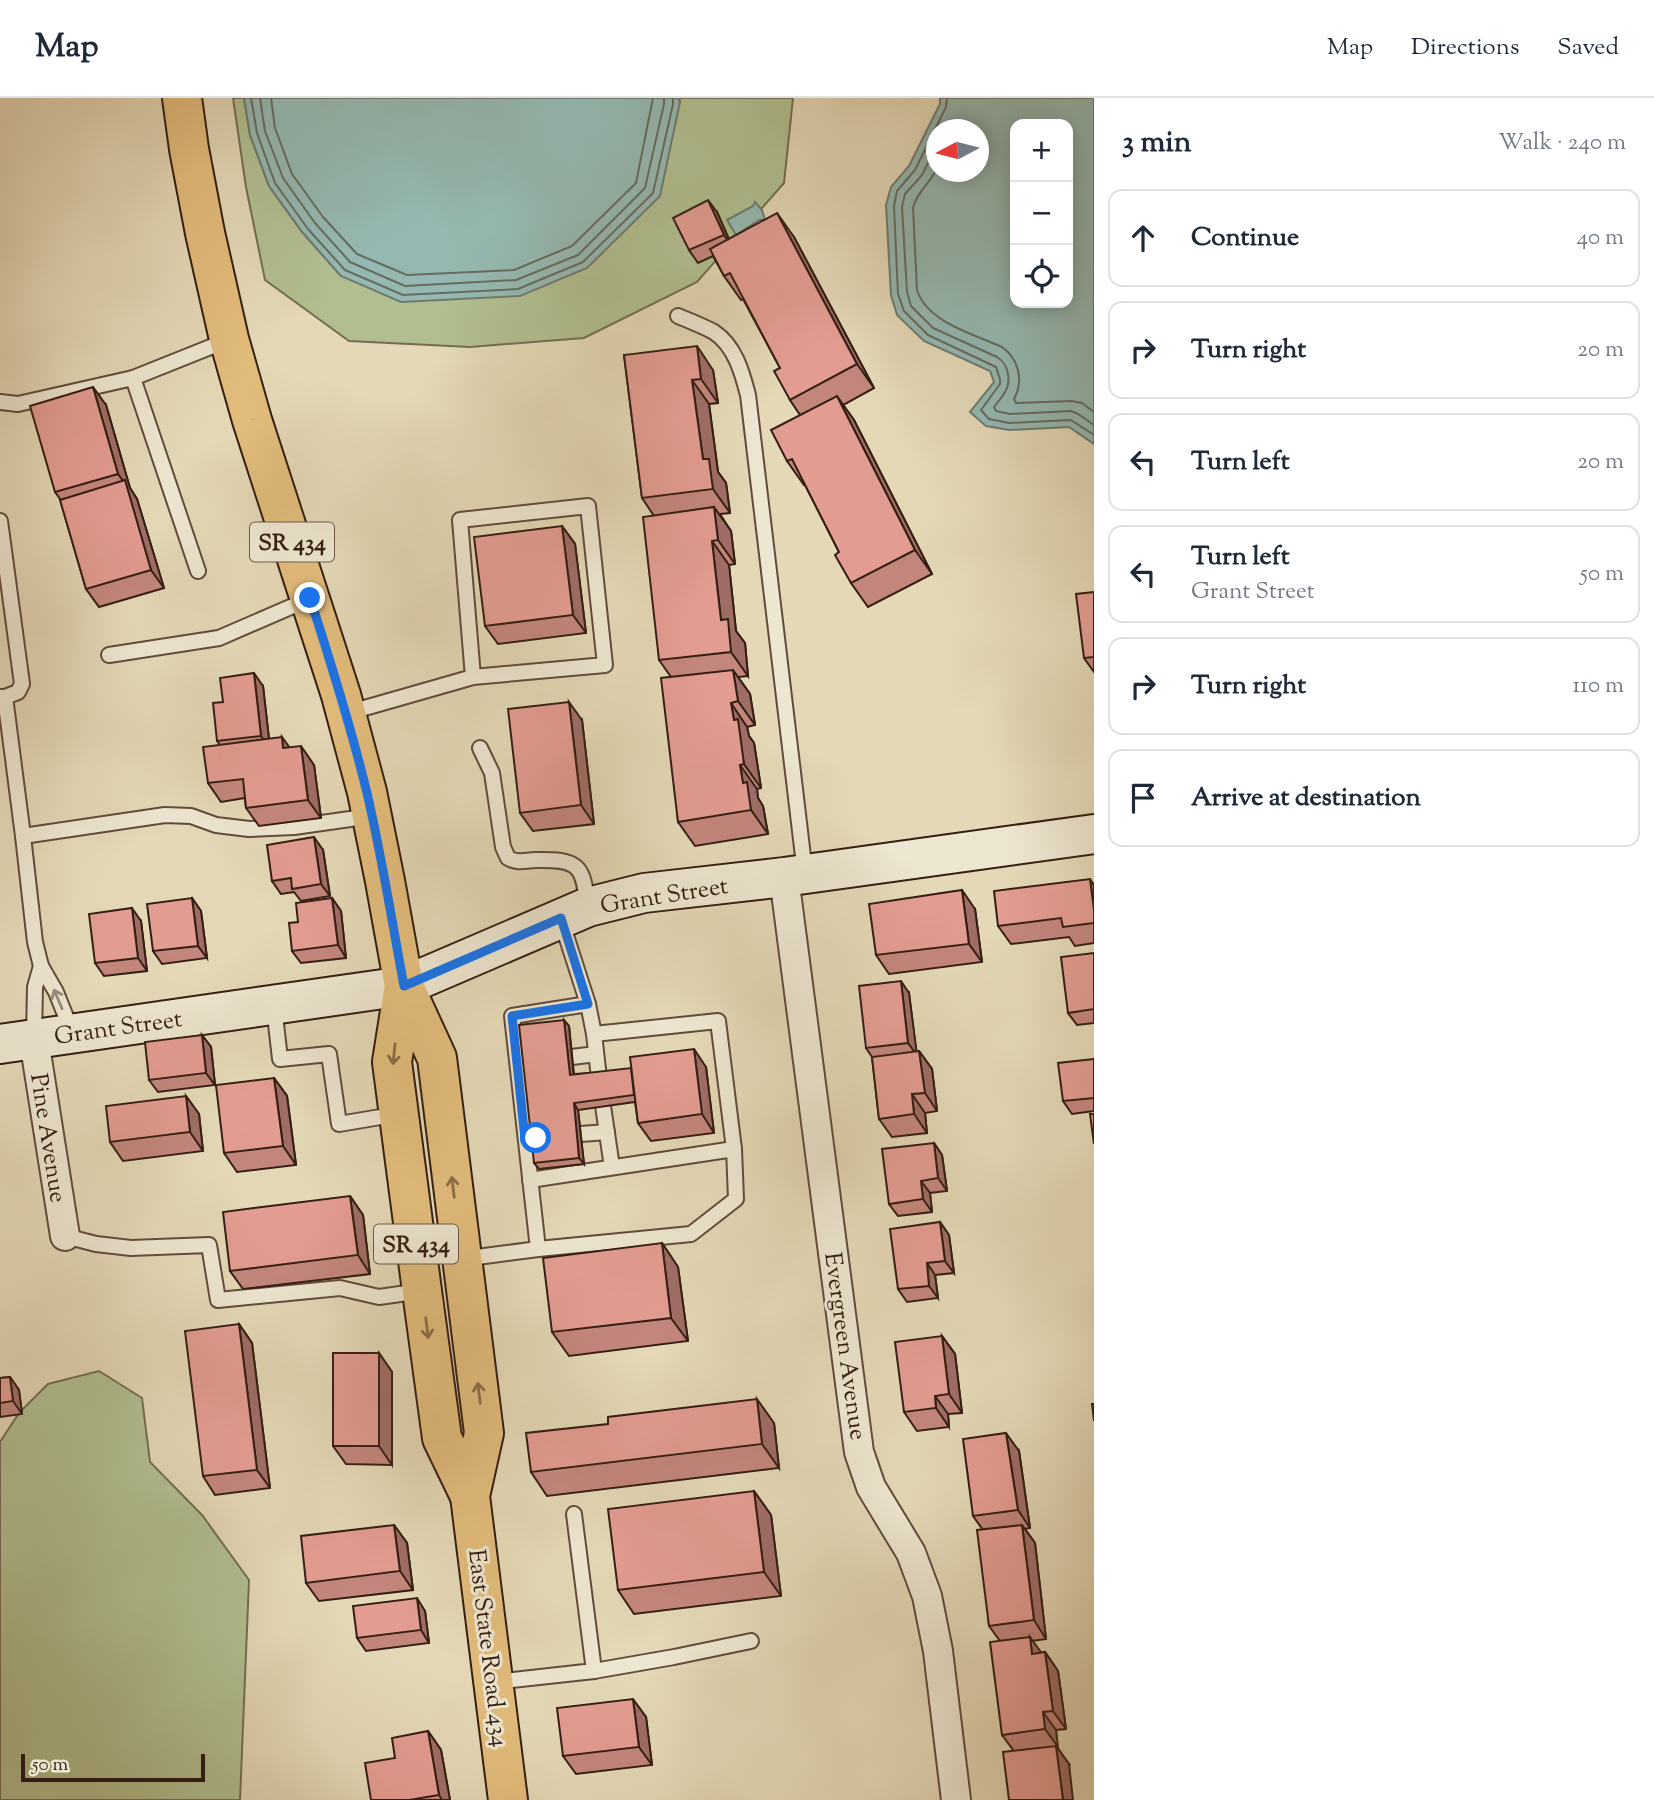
<!DOCTYPE html>
<meta charset="utf-8">
<style>
:root{--surface:#fff;--page:#f2f2f3;--text:#1f2937;--muted:#747a83;--line:#e0e1e3}
body{margin:0;font-family:"Sorts Mill Goudy",serif;background:var(--page);color:var(--text)}
.controls{position:absolute;right:21px;top:21px;display:grid;overflow:hidden;border-radius:14px;box-shadow:0 4px 18px #0003}
.controls button{width:63px;height:63px;display:grid;place-items:center;padding:0;border:0;border-bottom:2px solid var(--line);background:var(--surface);color:var(--text);font:35px sans-serif}
.compass{position:absolute;left:926px;top:21px;width:63px;height:63px;border-radius:50%;background:var(--surface);box-shadow:0 4px 18px #0003;rotate:263deg}
.scale{position:absolute;left:21px;bottom:18px;width:184px;box-sizing:border-box;padding-left:7px;border:4px solid #351e13;border-top:0;font-size:19px;line-height:24px;white-space:nowrap;color:#351e13;-webkit-text-stroke:5px #ede6d0;paint-order:stroke}
.stop{position:absolute;width:21px;height:21px;margin:-16px;border:5px solid #1a73e8;border-radius:50%;background:#fff}
.stop.end{background:#1a73e8;border-color:#fff;box-shadow:0 2px 7px #0008}
.list{margin:0;padding:0;list-style:none}
h2{display:flex;justify-content:space-between;align-items:center;height:91px;margin:0;padding:0 28px;font-size:30px}
h2 small{font-size:23px;font-weight:400;color:var(--muted)}
.list li{display:grid;grid-template-columns:46px 1fr auto;gap:21px;align-items:center;box-sizing:border-box;height:98px;margin:0 14px 14px;padding:0 14px;border:2px solid var(--line);border-radius:14px}
.list b{display:block;font-size:26px;white-space:nowrap}
.list p{margin:0;font-size:23px;white-space:nowrap;color:var(--muted)}
.list em{font-size:23px;font-style:normal;color:var(--muted)}
.icon{flex:none;width:38px;height:38px;fill:none;stroke:currentColor;stroke-width:2;stroke-linecap:round;stroke-linejoin:round}
.map{position:relative;flex:none;width:1094px;height:1702px;overflow:hidden}
header{display:flex;align-items:center;gap:42px;box-sizing:border-box;height:98px;padding:0 35px;background:var(--surface);border-bottom:2px solid var(--line)}
header strong{font-size:33px}
nav{display:flex;gap:38px;margin-inline-start:auto;font-size:24px}
main{display:flex}
aside{flex:1;background:var(--surface)}
.map>svg:first-child{display:block}
.green{fill:#b1bf90;stroke:#736e52;stroke-width:2}
.water{fill:#95b9b1;stroke:#6f7b72;stroke-width:2;fill-rule:evenodd}
.lines{fill:none;stroke-linecap:round;stroke-linejoin:round}
.shore{stroke:#656c62;stroke-width:2}
.lane-casing{stroke:#614c3c;stroke-width:18}
.street-casing{stroke:#614c3c;stroke-width:32}
.secondary-casing{stroke:#351e13;stroke-width:42}
.primary-casing{stroke:#351e13;stroke-width:42}
.lane{stroke:#ede6d0;stroke-width:14}
.street{stroke:#ede6d0;stroke-width:28}
.secondary{stroke:#ede6d0;stroke-width:38}
.primary{stroke:#e2bc7b;stroke-width:38}
.wall{fill:#c3867d;stroke:#351e13;stroke-width:2}
.shaded-wall{fill:#9f6d66;stroke:#351e13;stroke-width:2}
.building{fill:#e39c91;stroke:#351e13;stroke-width:2}
.oneway{stroke:#9a8c7b}
.oneway2{stroke:#8c6d47}
.route{stroke:#1a73e8;stroke-width:9}
.labels{text-anchor:middle;stroke-width:6;stroke-linejoin:round;paint-order:stroke}
.shield{fill:#ede6d0;stroke:#6c5a4c;stroke-width:2}
.shield-label{font-size:23px;font-weight:bold;fill:#351e13}
.street-label{font-size:24px;fill:#351e13;stroke:#ede6d0}
</style>
<header>
<strong>Map</strong>
<nav><a>Map</a><a>Directions</a><a>Saved</a></nav>
</header>
<main>
<div class="map">
<svg width="1094" height="1702" viewBox="0 0 1094 1702">
<rect width="100%" height="100%" fill="#e4d8b6"/>
<filter id="stains"><feTurbulence type="fractalNoise" baseFrequency=".00286" numOctaves="4"/><feColorMatrix values="0 0 0 0 .2 0 0 0 0 .09 0 0 0 0 .02 0 0 0 .5 -.17"/></filter>
<radialGradient id="worn" r=".72"><stop offset=".6" stop-color="#630" stop-opacity="0"/><stop offset="1" stop-color="#630" stop-opacity=".3"/></radialGradient>
<g class="green">
<path d="M233,0H244L250,37L269,88L303,135L341,178L680,4L679,0H793L784,85L697,184L584,240L470,249L349,243L265,182L246,89Z"/>
<path d="M99,1273L142,1300L150,1364L202,1417L249,1482L240,1702H0V1344L19,1315L48,1286Z"/>
</g>
<g class="water">
<path d="M244,0H678L680,4L660,98L587,170L520,198L401,204L341,178L303,135L269,88L250,37Z"/>
<path d="M940,0H1094V346L1069,329L1009,332L986,328L970,314L994,284L990,273L924,243L897,217L891,197L886,107L891,89L909,68L940,6ZM1068,26V205H1015V26ZM936,32H978V74H936Z"/>
<path d="M755,104L762,112L765,122H759L736,137L727,122L753,108Z"/>
</g>
<g class="lines">
<g class="shore">
<path d="M251,0L257,35L275,85L308,131L345,172L403,197L518,191L583,164L653,95L673,6V0"/>
<path d="M260,0L265,33L283,80L315,125L350,164L405,188L516,182L578,157L645,90L664,6V0"/>
<path d="M271,0L275,30L292,76L323,119L357,156L407,177L514,172L572,148L636,85L653,0"/>
<path d="M947,0L946,9L915,72L897,93L894,108L898,196L904,213L928,237L996,269L1000,281V286L981,312L989,321L1009,325L1071,322L1094,337"/>
<path d="M936,48L922,77L905,96L902,109L907,194L911,208L933,230L997,259C1003,263 1005,266 1007,272C1012,289 1004,296 994,309L996,313L1010,316L1071,313L1078,316L1094,327"/>
<path d="M936,72C930,85 916,95 913,110L917,192C927,224 973,236 1002,249C1019,261 1024,283 1014,301L1016,305L1072,303L1082,305L1094,314"/>
</g>
<defs>
<g id="lane">
<path d="M678,218C690,223 703,228 714,234C735,248 742,274 748,297L805,775"/>
<path d="M0,304L18,306L133,280"/>
<path d="M0,423L22,586L18,594L5,599"/>
<path d="M198,473L133,280L228,242"/>
<path d="M109,557L219,540L309,501"/>
<path d="M0,599H5L23,738"/>
<path d="M347,615L473,579L605,567L588,408L460,422L473,579"/>
<path d="M480,650L492,675L503,749L508,760C517,765 524,763 535,762C577,761 584,766 587,808"/>
<path d="M274,908L280,961L329,956L339,1026L398,1016"/>
<path d="M72,934L56,894L41,868L35,844L23,738L165,717L191,718L216,727L249,731L294,729L371,718"/>
<path d="M594,936L599,980"/>
<path d="M34,939L35,889L41,868"/>
<path d="M572,959L596,956"/>
<path d="M603,1008L612,1069"/>
<path d="M581,1036L607,1034"/>
<path d="M530,1082L734,1051"/>
<path d="M65,1138L96,1146L131,1150L209,1147L218,1202L340,1190L379,1199L421,1193"/>
<path d="M538,1151L691,1136L736,1101L734,1051L718,923L594,936L588,906"/>
<path d="M462,1161L538,1151L512,918L588,906L561,822"/>
<path d="M594,1573L674,1559L751,1543"/>
<path d="M494,1584L594,1573L574,1416"/>
</g>
<g id="street">
<path d="M784,779L859,1354L871,1389L911,1455L927,1498L938,1553L956,1702"/>
<path d="M34,942L65,1138"/>
</g>
<path id="secondary" d="M0,946L404,888L588,809L644,795L784,779L1094,736"/>
<g id="primary">
<path d="M182,0L189,51L205,135L229,241L252,322L341,597L367,694L385,783L404,888L437,960L484,1335L470,1398L508,1702"/>
<path d="M404,888L392,964L422,1193L442,1340L470,1398"/>
</g>
</defs>
<use href="#lane" class="lane-casing"/>
<use href="#street" class="street-casing"/>
<use href="#secondary" class="secondary-casing"/>
<use href="#primary" class="primary-casing"/>
<use href="#lane" class="lane"/>
<use href="#street" class="street"/>
<use href="#secondary" class="secondary"/>
<use href="#primary" class="primary"/>
</g>
<g class="wall">
<path d="M717,114L729,141L794,139L874,290L843,307L854,322L932,476L868,509L851,485L839,454L805,387H804L787,363L800,317L790,302L780,270L743,201L741,202L724,178L713,158L698,165L689,152Z"/>
<path d="M624,257L713,272L718,305L709,306L718,374L726,385L730,415L720,416L731,433L735,466L729,467L736,533L745,545L748,578L738,579L750,596L755,627L747,629L749,638L754,645L761,690L757,691L758,700L763,708L768,736L695,748L678,724L671,579L659,562L654,418L642,400Z"/>
<path d="M106,307L130,390L137,401L164,490L99,509L86,491L60,401L55,394Z"/>
<path d="M562,428L575,446L586,535L498,546L485,528Z"/>
<path d="M1094,494V574L1084,560Z"/>
<path d="M263,588L269,641L289,650L314,667L321,720L259,728L246,710L245,700L221,704L208,685L220,647L217,643L223,604Z"/>
<path d="M582,622L594,726L533,733L520,715Z"/>
<path d="M323,752L330,798L301,803L294,794L281,796L272,783Z"/>
<path d="M1094,787V845L1075,848L1069,839L1011,846L998,828Z"/>
<path d="M192,800L201,813L207,860L162,866L153,853Z"/>
<path d="M332,800L341,813L346,860L301,865L292,853L298,824Z"/>
<path d="M975,811L982,864L889,876L876,857Z"/>
<path d="M141,823L147,873L104,878L95,865Z"/>
<path d="M1094,855V925L1077,927L1068,915Z"/>
<path d="M909,895L916,953H919L932,971L937,1013L925,1015L927,1035L892,1039L879,1021L872,959L866,950Z"/>
<path d="M569,928L574,976L706,969L714,1035L651,1043L638,1025L635,1004L578,1012L584,1066L539,1071L534,1065Z"/>
<path d="M202,937L211,949L215,987L158,994L149,982Z"/>
<path d="M1094,961V1013L1072,1016L1063,1003Z"/>
<path d="M274,980L287,998L296,1067L237,1074L224,1055Z"/>
<path d="M186,998L199,1016L203,1053L123,1063L110,1044Z"/>
<path d="M934,1045L942,1057L947,1093L930,1095L932,1114L898,1118L889,1106Z"/>
<path d="M350,1098L363,1117L370,1176L243,1191L230,1173Z"/>
<path d="M940,1124L949,1137L954,1175L935,1177L938,1200L907,1204L898,1191Z"/>
<path d="M662,1145L678,1169L688,1243L569,1258L552,1234Z"/>
<path d="M239,1226L252,1245L270,1390L215,1397L203,1378Z"/>
<path d="M942,1238L955,1256L962,1315L948,1316L949,1329L917,1333L904,1314Z"/>
<path d="M379,1255L392,1274V1367L346,1366L333,1348Z"/>
<path d="M10,1279L19,1292L22,1316L0,1319V1280Z"/>
<path d="M774,1325L779,1370L547,1398L531,1374L608,1326Z"/>
<path d="M1019,1353L1030,1430L1025,1431L1035,1445L1046,1541L1032,1543L1041,1555L1045,1554L1058,1573L1066,1631L1056,1632L1057,1649L1069,1666L1014,1653L1002,1637L1000,1543L989,1528L983,1432L973,1418Z"/>
<path d="M754,1393L771,1417L781,1498L634,1516L618,1492Z"/>
<path d="M394,1427L407,1445L413,1492L319,1503L306,1485Z"/>
<path d="M425,1513L429,1545L366,1553L357,1540Z"/>
<path d="M646,1619L652,1667L576,1676L563,1658Z"/>
<path d="M428,1633L441,1652L450,1702H371L395,1660Z"/>
</g>
<g class="shaded-wall">
<path d="M708,102L717,114L732,149L724,137Z"/>
<path d="M777,115L794,139L874,290L857,266Z"/>
<path d="M697,248L713,272L718,305L701,281Z"/>
<path d="M692,282L709,306L718,374L726,385L730,415L713,391L703,361Z"/>
<path d="M93,289L106,307L130,390L137,401L164,490L151,472L126,387L118,376Z"/>
<path d="M837,298L854,322L932,476L915,452Z"/>
<path d="M714,409L731,433L735,466L718,442Z"/>
<path d="M562,428L575,446L586,535L573,517Z"/>
<path d="M712,443L729,467L736,533L745,545L748,578L731,554L721,522Z"/>
<path d="M733,572L750,596L755,627L738,603Z"/>
<path d="M254,575L263,588L270,650L261,638Z"/>
<path d="M569,604L582,622L594,726L581,707Z"/>
<path d="M731,605L747,629L749,638L754,645L761,690L744,666L734,622Z"/>
<path d="M282,639L295,657L283,650Z"/>
<path d="M301,648L314,667L321,720L308,702Z"/>
<path d="M740,667L757,691L758,700L763,708L768,736L751,712L743,685Z"/>
<path d="M314,739L323,752L330,798L321,786Z"/>
<path d="M1090,781L1094,787V812Z"/>
<path d="M962,792L975,811L982,864L969,846Z"/>
<path d="M192,800L201,813L207,860L198,848Z"/>
<path d="M332,800L341,813L346,860L338,847Z"/>
<path d="M132,810L141,823L147,873L138,860Z"/>
<path d="M901,883L909,895L917,957L908,945Z"/>
<path d="M564,922L569,928L574,983L570,977Z"/>
<path d="M202,937L211,949L215,987L206,975Z"/>
<path d="M694,951L706,969L714,1035L702,1016Z"/>
<path d="M919,953L932,971L937,1013L925,995Z"/>
<path d="M274,980L287,998L296,1067L283,1048Z"/>
<path d="M912,996L925,1015L927,1035L914,1016Z"/>
<path d="M186,998L199,1016L203,1053L190,1034Z"/>
<path d="M574,1005L578,1012L584,1066L579,1060Z"/>
<path d="M934,1045L942,1057L947,1093L938,1080Z"/>
<path d="M921,1083L930,1095L932,1114L923,1101Z"/>
<path d="M350,1098L363,1117L370,1176L358,1157Z"/>
<path d="M940,1124L949,1137L954,1175L945,1163Z"/>
<path d="M662,1145L678,1169L688,1243L671,1220Z"/>
<path d="M927,1165L935,1177L938,1200L929,1188Z"/>
<path d="M239,1226L252,1245L270,1390L257,1372Z"/>
<path d="M942,1238L955,1256L962,1315L949,1296Z"/>
<path d="M379,1255L392,1274V1367L379,1348Z"/>
<path d="M10,1279L19,1292L22,1316L13,1303Z"/>
<path d="M935,1298L948,1316L949,1329L936,1310Z"/>
<path d="M757,1301L774,1325L779,1370L762,1346Z"/>
<path d="M1006,1335L1019,1353L1030,1430L1018,1412Z"/>
<path d="M754,1393L771,1417L781,1498L764,1474Z"/>
<path d="M394,1427L407,1445L413,1492L400,1473Z"/>
<path d="M1022,1427L1035,1445L1046,1541L1034,1522Z"/>
<path d="M417,1500L425,1513L429,1545L421,1532Z"/>
<path d="M1030,1539L1043,1557L1032,1556Z"/>
<path d="M1045,1554L1058,1573L1066,1631L1053,1613Z"/>
<path d="M633,1601L646,1619L652,1667L639,1649Z"/>
<path d="M1043,1614L1056,1632L1058,1649L1045,1631Z"/>
<path d="M428,1633L441,1652L450,1702H442L439,1697Z"/>
<path d="M1056,1648L1069,1666L1073,1702H1063Z"/>
</g>
<g class="building">
<path d="M708,102L724,137L689,152L673,120Z"/>
<path d="M777,115L857,266L790,302L774,273L780,270L730,175L724,178L710,151Z"/>
<path d="M697,248L701,281L692,282L703,361H709L713,391L642,400L624,257Z"/>
<path d="M93,289L118,376L55,394L30,308Z"/>
<path d="M837,298L915,452L851,485L835,457L839,454L792,361L787,363L771,332Z"/>
<path d="M125,382L151,472L86,491L60,402Z"/>
<path d="M714,409L718,442L712,443L721,522L728,521L731,554L659,562L643,419Z"/>
<path d="M562,428L573,517L485,528L474,439Z"/>
<path d="M1094,494V559L1084,560L1076,496Z"/>
<path d="M733,572L738,603L731,605L734,622L738,621L744,666L740,667L743,685L747,684L751,712L678,724L661,580Z"/>
<path d="M254,575L261,638L217,643L213,605L223,604L220,580Z"/>
<path d="M569,604L581,707L520,715L508,611Z"/>
<path d="M282,639L283,650L301,648L308,702L246,710L243,681L208,685L203,649Z"/>
<path d="M314,739L321,786L292,791L291,780L272,783L267,747Z"/>
<path d="M1090,781L1094,812V825L1063,829L1061,820L998,828L994,793Z"/>
<path d="M962,792L969,846L876,857L869,806Z"/>
<path d="M192,800L198,848L153,853L147,806Z"/>
<path d="M332,800L338,847L292,853L289,825L298,824L296,805Z"/>
<path d="M132,810L138,860L95,865L89,816Z"/>
<path d="M1094,855V911L1068,915L1061,859Z"/>
<path d="M901,883L908,945L866,950L859,888Z"/>
<path d="M564,922L570,977L631,970L634,997L574,1005L579,1060L534,1065L519,927Z"/>
<path d="M202,937L206,975L149,982L145,944Z"/>
<path d="M694,951L702,1016L638,1025L630,959Z"/>
<path d="M919,953L925,995L912,996L914,1016L879,1021L872,959Z"/>
<path d="M1094,961V1000L1063,1003L1058,965Z"/>
<path d="M274,980L283,1048L224,1055L216,987Z"/>
<path d="M186,998L190,1034L110,1044L106,1008Z"/>
<path d="M1090,1016H1094V1046Z"/>
<path d="M934,1045L938,1080L921,1083L923,1101L889,1106L882,1051Z"/>
<path d="M350,1098L358,1157L230,1173L223,1114Z"/>
<path d="M940,1124L945,1163L927,1165L929,1188L898,1191L890,1131Z"/>
<path d="M662,1145L671,1220L552,1234L543,1160Z"/>
<path d="M239,1226L257,1372L203,1378L185,1233Z"/>
<path d="M942,1238L949,1296L935,1298L936,1310L904,1314L895,1244Z"/>
<rect x="333" y="1255" width="46" height="93"/>
<path d="M10,1279L13,1303L0,1305V1280Z"/>
<path d="M757,1301L762,1346L531,1374L526,1335L608,1326V1319Z"/>
<path d="M1092,1306H1094V1323Z"/>
<path d="M1006,1335L1018,1412L973,1418L963,1341Z"/>
<path d="M754,1393L764,1474L618,1492L608,1411Z"/>
<path d="M394,1427L400,1473L306,1485L301,1438Z"/>
<path d="M1022,1427L1034,1522L989,1528L977,1432Z"/>
<path d="M417,1500L421,1532L357,1540L353,1508Z"/>
<path d="M1030,1539L1032,1556L1045,1554L1053,1613L1043,1614L1045,1631L1002,1637L990,1544Z"/>
<path d="M633,1601L639,1649L563,1658L557,1610Z"/>
<path d="M428,1633L439,1697L409,1702H371L365,1665L395,1660L392,1640Z"/>
<path d="M1056,1648L1063,1702H1009L1003,1654Z"/>
</g>
<defs><path id="oneway-shaft" d="M-6 0H5M1.5-3L5.5 0L1.5 3" fill="none" stroke-width="1.6" stroke-linecap="round" stroke-linejoin="round" transform="scale(1.75)"/></defs>
<use class="oneway" href="#oneway-shaft" transform="translate(58 901) rotate(-113)"/>
<g class="oneway2">
<use href="#oneway-shaft" transform="translate(394 956) rotate(96)"/>
<use href="#oneway-shaft" transform="translate(453 1089) rotate(-97)"/>
<use href="#oneway-shaft" transform="translate(427 1230) rotate(83)"/>
<use href="#oneway-shaft" transform="translate(479 1295) rotate(-97)"/>
</g>
<g class="lines">
<path class="route" d="M310,500C331,565 351,629 367,695C382,759 392,824 404,888L561,820L588,906L512,918L525,1041L536,1040"/>
</g>
<g class="labels">
<g class="shield">
<rect x="250" y="424.5" width="84" height="39" rx="5"/>
<rect x="374" y="1126.5" width="84" height="39" rx="5"/>
</g>
<g class="shield-label">
<text x="292" y="452">SR 434</text>
<text x="416" y="1154">SR 434</text>
</g>
<g class="street-label">
<text transform="translate(664 797) rotate(-9)" y="8">Grant Street</text>
<text transform="translate(118 929) rotate(-8)" y="8">Grant Street</text>
<text transform="translate(49 1040) rotate(81)" y="8">Pine Avenue</text>
<text transform="translate(846 1248) rotate(82)" y="8">Evergreen Avenue</text>
<text transform="translate(489 1550) rotate(83)" y="8">East State Road 434</text>
</g>
</g>
<rect width="100%" height="100%" filter="url(#stains)"/>
<rect width="100%" height="100%" fill="url(#worn)"/>
</svg>
<div class="controls">
<button>+</button>
<button>−</button>
<button><svg class="icon" aria-label="locate" viewBox="0 0 24 24"><circle cx="12" cy="12" r="6"/><path d="M12 2v4M12 18v4M2 12h4M18 12h4"/></svg></button>
</div>
<svg class="compass" viewBox="-18 -18 36 36"><path d="M0-13l5 13h-10z" fill="#e53935"/><path d="M0 13l5-13h-10z" fill="#747a83"/></svg>
<div class="scale">50 m</div>
<div class="stop" style="left:536px;top:1040px"></div>
<div class="stop end" style="left:310px;top:500px"></div>
</div>
<aside>
<h2>3 min<small>Walk · 240 m</small></h2>
<ul class="list">
<li><svg class="icon" aria-label="ahead" viewBox="0 0 24 24"><path d="M12 20V5M6 11l6-6 6 6"/></svg><div><b>Continue</b></div><em>40 m</em></li>
<li><svg class="icon" aria-label="right" viewBox="0 0 24 24"><path d="M7 20v-9h11M14 6l5 5-5 5"/></svg><div><b>Turn right</b></div><em>20 m</em></li>
<li><svg class="icon" aria-label="left" viewBox="0 0 24 24"><path d="M17 20v-9H6M10 6l-5 5 5 5"/></svg><div><b>Turn left</b></div><em>20 m</em></li>
<li><svg class="icon" aria-label="left" viewBox="0 0 24 24"><path d="M17 20v-9H6M10 6l-5 5 5 5"/></svg><div><b>Turn left</b><p>Grant Street</p></div><em>50 m</em></li>
<li><svg class="icon" aria-label="right" viewBox="0 0 24 24"><path d="M7 20v-9h11M14 6l5 5-5 5"/></svg><div><b>Turn right</b></div><em>110 m</em></li>
<li><svg class="icon" aria-label="arrive" viewBox="0 0 24 24"><path d="M6 21V4h12l-3 4 3 4H6"/></svg><div><b>Arrive at destination</b></div></li>
</ul>
</aside>
</main>
